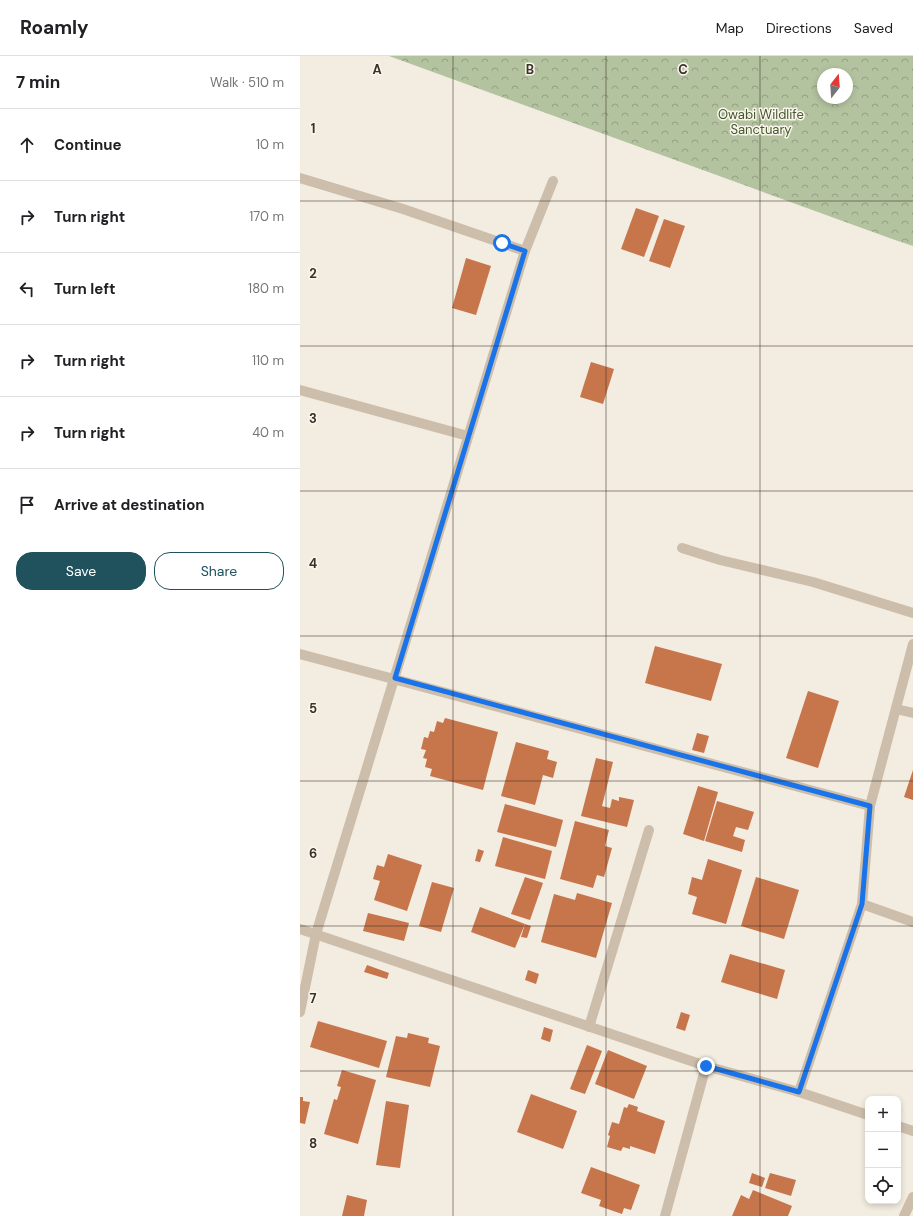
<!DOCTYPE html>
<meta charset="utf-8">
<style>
:root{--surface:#fff;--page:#f6f6f6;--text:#202124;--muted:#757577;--line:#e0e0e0;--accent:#1f525c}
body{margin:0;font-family:"DM Sans",sans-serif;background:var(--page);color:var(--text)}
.controls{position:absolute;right:12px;bottom:12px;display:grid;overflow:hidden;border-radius:8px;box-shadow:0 2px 6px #0003}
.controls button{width:36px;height:36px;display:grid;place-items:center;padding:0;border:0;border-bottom:1px solid var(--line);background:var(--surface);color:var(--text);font:20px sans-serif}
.compass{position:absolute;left:517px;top:12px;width:36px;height:36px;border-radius:50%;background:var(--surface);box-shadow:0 2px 6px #0003;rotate:17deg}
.stop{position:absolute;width:12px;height:12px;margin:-9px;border:3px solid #1a73e8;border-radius:50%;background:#fff}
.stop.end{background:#1a73e8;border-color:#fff;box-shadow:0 1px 4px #0008}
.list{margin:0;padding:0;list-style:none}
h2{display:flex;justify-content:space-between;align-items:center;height:52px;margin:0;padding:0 16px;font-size:17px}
h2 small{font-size:13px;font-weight:400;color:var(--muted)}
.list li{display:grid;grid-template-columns:26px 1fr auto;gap:12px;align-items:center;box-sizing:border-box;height:72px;padding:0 16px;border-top:1px solid var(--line)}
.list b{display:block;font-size:15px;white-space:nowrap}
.list em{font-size:13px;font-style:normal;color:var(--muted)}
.actions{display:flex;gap:8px;padding:12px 16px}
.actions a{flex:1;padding:9px 0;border:1px solid var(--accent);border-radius:16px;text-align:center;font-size:14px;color:var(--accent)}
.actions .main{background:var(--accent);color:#fff}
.icon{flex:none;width:22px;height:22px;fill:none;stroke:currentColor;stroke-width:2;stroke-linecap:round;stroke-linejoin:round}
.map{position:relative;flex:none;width:613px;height:1160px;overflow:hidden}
header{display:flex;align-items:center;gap:24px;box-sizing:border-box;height:56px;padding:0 20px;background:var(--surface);border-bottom:1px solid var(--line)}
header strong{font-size:19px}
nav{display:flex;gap:22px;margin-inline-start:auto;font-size:14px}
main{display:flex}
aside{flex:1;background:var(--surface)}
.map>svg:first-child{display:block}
.forest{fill:url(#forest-crowns);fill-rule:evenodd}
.building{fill:#c7754b}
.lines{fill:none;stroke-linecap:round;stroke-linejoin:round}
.minor{stroke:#ccbeab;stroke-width:10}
.route{stroke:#1a73e8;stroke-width:5}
.grid{fill:none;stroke:#3a312a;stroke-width:1;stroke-opacity:0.55}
.labels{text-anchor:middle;stroke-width:3;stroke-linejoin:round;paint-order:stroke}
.park-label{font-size:13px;fill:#45592e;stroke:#fbf6ed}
.grid-label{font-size:13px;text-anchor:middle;font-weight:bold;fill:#3a312a;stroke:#fbf6ed;stroke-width:3;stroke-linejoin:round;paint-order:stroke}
</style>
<header>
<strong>Roamly</strong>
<nav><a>Map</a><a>Directions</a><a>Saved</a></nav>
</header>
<main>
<aside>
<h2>7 min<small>Walk · 510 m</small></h2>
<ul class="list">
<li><svg class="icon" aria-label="ahead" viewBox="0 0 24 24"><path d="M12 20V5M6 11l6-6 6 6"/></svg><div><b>Continue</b></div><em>10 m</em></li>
<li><svg class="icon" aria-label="right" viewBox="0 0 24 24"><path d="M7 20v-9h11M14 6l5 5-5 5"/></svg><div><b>Turn right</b></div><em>170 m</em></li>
<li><svg class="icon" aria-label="left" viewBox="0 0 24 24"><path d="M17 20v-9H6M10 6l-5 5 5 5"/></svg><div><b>Turn left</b></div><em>180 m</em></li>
<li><svg class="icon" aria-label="right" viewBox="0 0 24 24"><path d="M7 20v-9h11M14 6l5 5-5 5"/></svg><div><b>Turn right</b></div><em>110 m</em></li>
<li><svg class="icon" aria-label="right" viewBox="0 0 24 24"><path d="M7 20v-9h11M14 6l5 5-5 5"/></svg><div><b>Turn right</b></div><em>40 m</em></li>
<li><svg class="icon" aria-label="arrive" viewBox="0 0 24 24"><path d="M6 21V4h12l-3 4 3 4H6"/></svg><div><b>Arrive at destination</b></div></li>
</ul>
<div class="actions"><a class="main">Save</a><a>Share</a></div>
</aside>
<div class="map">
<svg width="613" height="1160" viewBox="0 0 613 1160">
<defs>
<pattern id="forest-crowns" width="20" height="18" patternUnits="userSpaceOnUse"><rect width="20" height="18" fill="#b3c39f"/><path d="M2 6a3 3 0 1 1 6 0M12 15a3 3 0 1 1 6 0" fill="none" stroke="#939f82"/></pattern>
</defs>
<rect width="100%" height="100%" fill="#f3ece0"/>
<path class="forest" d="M89,0H613V190L595,184ZM523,18H547V42H523Z"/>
<g class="building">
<path d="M336,152L359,160L344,201L321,193Z"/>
<path d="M364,163L385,170L370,212L349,205Z"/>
<path d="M166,202L191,210L176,259L152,252Z"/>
<path d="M291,306L314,313L303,348L280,341Z"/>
<path d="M355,590L422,608L411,645L345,627Z"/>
<path d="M508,635L539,645L518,712L486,702Z"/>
<path d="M145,662L198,676L183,734L130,720L132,713L125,711L127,703L123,702L126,694L121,693L124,681L128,682L130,675L134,676L137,665L143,667Z"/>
<path d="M397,677L409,680L404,697L392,694Z"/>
<path d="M216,686L249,695L247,703L257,706L253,722L243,719L235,749L201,740Z"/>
<path d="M296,702L313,706L302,750L310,752L312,743L319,745V741L334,744L327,771L281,760Z"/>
<path d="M613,714V744L604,741Z"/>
<path d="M398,730L418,736L404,785L383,778Z"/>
<path d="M417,745L454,756L448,774L436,771L433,780L445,784L442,796L405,785Z"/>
<path d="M205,748L263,764L256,791L197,776Z"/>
<path d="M275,765L309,774L305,790L312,792L304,821L297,819L293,832L260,823Z"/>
<path d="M203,781L252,795L245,823L195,810Z"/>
<path d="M178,793L184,795L180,806L175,805Z"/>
<path d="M88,798L122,809L107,855L74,844L80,825L73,823L77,809L84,811Z"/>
<path d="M408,803L442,814L426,868L392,858L397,841L388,838L392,821L402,824Z"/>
<path d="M225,821L243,827L230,864L211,858Z"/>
<path d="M456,821L499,834L484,883L441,870Z"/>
<path d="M132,826L154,832L141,876L119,870Z"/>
<path d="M277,837L312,847L296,902L241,886L254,838L275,844Z"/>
<path d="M180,851L225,868L215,892L171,876Z"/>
<path d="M68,857L109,867L104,885L63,875Z"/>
<path d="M225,868L231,870L227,882L221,881Z"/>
<path d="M430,898L485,914L477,943L421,926Z"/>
<path d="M67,909L89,917L87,923L64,916Z"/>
<path d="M228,914L239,918L236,928L225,924Z"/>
<path d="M381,956L390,959L385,975L376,972Z"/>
<path d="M18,965L87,985L79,1012L10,991Z"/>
<path d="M244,971L253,974L250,986L241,983Z"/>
<path d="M108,977L129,982L128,987L140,990L130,1031L86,1021L96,980L107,982Z"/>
<path d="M287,989L302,995L285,1038L270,1033Z"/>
<path d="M308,994L347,1010L334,1043L295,1028Z"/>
<path d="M42,1014L76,1024L58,1088L24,1078L34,1043L37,1044L41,1031L37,1030Z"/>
<path d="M231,1038L277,1055L263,1093L217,1076Z"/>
<path d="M0,1041H3V1045L10,1046L5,1068L0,1067Z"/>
<path d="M86,1045L109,1049L100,1112L76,1109Z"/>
<path d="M329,1048L338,1051L337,1055L365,1065L355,1098L330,1090V1093L323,1091L321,1095L307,1091L310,1080L308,1079L312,1066L319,1068L324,1051L327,1052Z"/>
<path d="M291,1111L340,1129L331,1154L324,1152L322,1158L299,1150L301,1144L281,1137Z"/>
<path d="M452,1117L465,1122L462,1131L449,1127Z"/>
<path d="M470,1117L496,1124L491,1140L465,1132Z"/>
<path d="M453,1134L492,1150L488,1160H432L441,1139L449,1143Z"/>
<path d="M47,1139L67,1144L64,1160H42Z"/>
</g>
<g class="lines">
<g class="minor">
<path d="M0,122L103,153L225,195"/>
<path d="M0,334L168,380"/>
<path d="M382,492L420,504L513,526L613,557"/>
<path d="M0,598L570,750"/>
<path d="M596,653L613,657"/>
<path d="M562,848L613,866"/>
<path d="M0,873L406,1010L499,1036L568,1059"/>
<path d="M0,956L16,878L225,195L253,125"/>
<path d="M289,971L349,774"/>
<path d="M499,1036L562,848L570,750L613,588"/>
<path d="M598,1070L613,1075"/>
<path d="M365,1160L406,1010"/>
<path d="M604,1160L613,1141"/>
</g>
</g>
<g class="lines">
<path class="route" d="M202,187L225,195L95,622L570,750L562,848L499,1036L406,1010"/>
</g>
<path class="grid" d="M153,0V1160M306,0V1160M460,0V1160M0,145H613M0,290H613M0,435H613M0,580H613M0,725H613M0,870H613M0,1015H613"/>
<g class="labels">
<g class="park-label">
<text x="461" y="63">Owabi Wildlife<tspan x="461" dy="15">Sanctuary</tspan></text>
</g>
</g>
<g class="grid-label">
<text x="77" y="18">A</text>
<text x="230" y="18">B</text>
<text x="383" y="18">C</text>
<text x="13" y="77">1</text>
<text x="13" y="222">2</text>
<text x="13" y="367">3</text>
<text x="13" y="512">4</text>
<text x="13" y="657">5</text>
<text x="13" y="802">6</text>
<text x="13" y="947">7</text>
<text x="13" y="1092">8</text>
</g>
</svg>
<div class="controls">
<button>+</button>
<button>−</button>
<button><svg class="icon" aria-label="locate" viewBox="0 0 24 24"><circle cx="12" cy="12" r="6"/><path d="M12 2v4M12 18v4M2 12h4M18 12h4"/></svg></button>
</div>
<svg class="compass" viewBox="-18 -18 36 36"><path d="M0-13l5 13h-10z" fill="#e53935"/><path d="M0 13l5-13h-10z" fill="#757577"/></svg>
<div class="stop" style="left:202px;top:187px"></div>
<div class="stop end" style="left:406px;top:1010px"></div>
</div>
</main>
